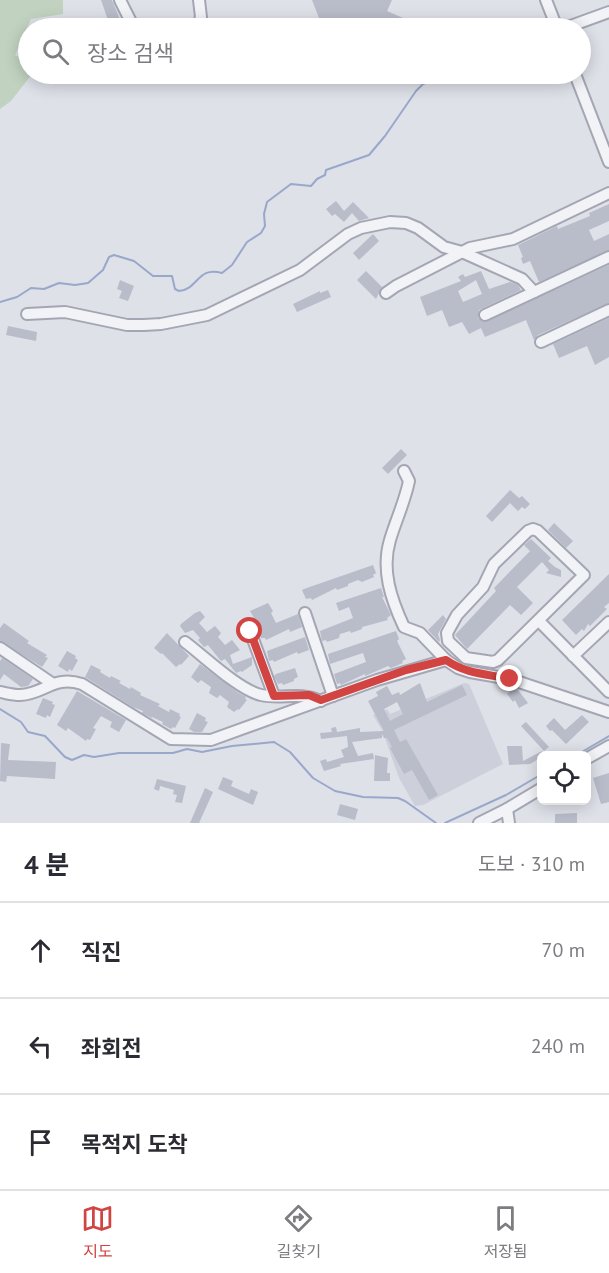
<!DOCTYPE html>
<html lang="ko">
<meta charset="utf-8">
<style>
:root{--surface:#fff;--page:#f2f2f3;--text:#2b2b33;--muted:#7c7c81;--line:#e1e1e2;--accent:#d14441}
body{margin:0;font-family:"PT Sans","Noto Sans KR",sans-serif;background:var(--page);color:var(--text)}
.controls{position:absolute;right:18px;bottom:18px;display:grid;overflow:hidden;border-radius:9px;box-shadow:0 3px 15px #0003}
.controls button{width:54px;height:54px;display:grid;place-items:center;padding:0;border:0;border-bottom:2px solid var(--line);background:var(--surface);color:var(--text);font:30px sans-serif}
.stop{position:absolute;width:18px;height:18px;margin:-14px;border:4px solid #d14441;border-radius:50%;background:#fff}
.stop.end{background:#d14441;border-color:#fff;box-shadow:0 2px 6px #0008}
.list{margin:0;padding:0;list-style:none}
h2{display:flex;justify-content:space-between;align-items:center;height:78px;margin:0;padding:0 24px;font-size:26px}
h2 small{font-size:20px;font-weight:400;color:var(--muted)}
.list li{display:grid;grid-template-columns:39px 1fr auto;gap:18px;align-items:center;box-sizing:border-box;height:96px;padding:0 24px;border-top:2px solid var(--line)}
.list b{display:block;font-size:22px;white-space:nowrap}
.list em{font-size:20px;font-style:normal;color:var(--muted)}
.icon{flex:none;width:33px;height:33px;fill:none;stroke:currentColor;stroke-width:2;stroke-linecap:round;stroke-linejoin:round}
.map{position:relative;flex:none;width:609px;height:823px;overflow:hidden}
.search{position:absolute;background:var(--surface);box-shadow:0 3px 15px #0003;left:18px;right:18px;top:18px;height:66px;display:flex;align-items:center;gap:15px;box-sizing:border-box;padding:0 21px;border-radius:33px;color:var(--muted);font-size:22px}
.sheet{height:366px;background:var(--surface)}
nav{display:flex;justify-content:space-around;align-items:center;box-sizing:border-box;height:84px;border-top:2px solid var(--line);background:var(--surface);font-size:16px;color:var(--muted)}
nav a{display:grid;justify-items:center;gap:3px}
nav .on{color:var(--accent)}
.map>svg:first-child{display:block}
.built{fill:#cdd0db}
.green{fill:#c1d3c0}
.lines{fill:none;stroke-linecap:round;stroke-linejoin:round}
.stream{stroke:#99a8ca;stroke-width:2}
.building{fill:#b9bcc9;fill-rule:evenodd}
.minor-casing{stroke:#a4a7b3;stroke-width:14}
.minor{stroke:#f2f3f7;stroke-width:10}
.route{stroke:#d14441;stroke-width:8}
</style>
<div class="map">
<svg width="609" height="823" viewBox="0 0 609 823">
<rect width="100%" height="100%" fill="#dfe1e9"/>
<path class="built" d="M464,683L469,684L503,764L423,805L415,806L399,778L382,730L373,715L387,709L390,714Z"/>
<path class="green" d="M0,0H63V14L31,19L15,55L28,61V74H32L11,101L0,109Z"/>
<g class="lines">
<g class="stream">
<path d="M0,302L17,297L31,288L44,289L59,283L75,285L88,283L103,270L109,257L114,255L134,261L153,276H172L175,289L179,291C199,289 197,266 222,273L232,265L247,242L261,233L265,226L264,214L267,202L291,184L311,186L317,179L325,175L326,170L369,155L385,136L416,91L423,84L446,74"/>
<path d="M0,709L21,722L28,732L45,736L65,757L72,760L84,755L94,757L119,753H173L187,749L202,752L232,746L274,742L290,752L313,778L335,791L363,797L398,798L405,801L436,823"/>
<path d="M575,756L609,736"/>
<path d="M445,823L506,795L542,774"/>
</g>
</g>
<g class="building">
<path d="M101,0H112L121,22L110,26Z"/>
<path d="M312,0H392L387,11L426,28H369L349,19L323,28Z"/>
<path d="M336,201L344,211L353,202L369,218L359,221L352,213L344,222L335,214L332,216L326,209Z"/>
<path d="M609,204V221L589,230L594,241L609,234V250L539,282L530,261L523,264L521,258L523,257L518,245L557,226L558,229L590,216L589,213Z"/>
<path d="M373,234L379,241L359,260L353,253Z"/>
<path d="M609,265V303L538,335L534,340L526,320L485,337L481,328L469,334L462,322L449,327L442,310L427,316L420,297L461,281L458,277L463,274L465,277L481,271L489,289L510,282L518,285L521,290L479,310L478,318L485,322ZM476,280L482,294L463,302L458,291Z"/>
<path d="M366,271L382,287L376,299L357,280Z"/>
<path d="M120,280L134,286L128,301L119,298L122,291L117,289Z"/>
<path d="M328,290L331,297L297,312L293,304L320,291V293Z"/>
<path d="M609,318V357L595,365L587,346L559,358L553,344Z"/>
<path d="M8,326L37,332L36,341L6,335Z"/>
<path d="M401,449L407,455L388,474L382,468Z"/>
<path d="M510,490L519,498L522,496L530,504L525,509L522,507L518,511L510,503L492,522L486,516Z"/>
<path d="M554,523L573,541L566,548L548,530Z"/>
<path d="M531,539L551,558L548,561L555,567L561,570V577L546,573L549,570L542,562L517,587L533,603L521,615L510,605L467,649L455,635L496,591L494,588L530,551L524,545Z"/>
<path d="M373,565L376,573L373,575L374,577L362,582L358,580L348,584V586L337,590L336,588L312,600L311,598L306,599L302,590L304,589Z"/>
<path d="M609,574V603L604,607L607,609L590,626L588,624L584,631L582,629L576,635L562,620Z"/>
<path d="M381,588L384,597H382L391,615L387,618L388,620L362,627V629L351,633L350,631L340,634L339,638L327,642L326,640L322,641L320,631L353,618L349,607L339,611L336,603Z"/>
<path d="M268,603L273,611L271,613L276,623L298,614L302,627L290,632L289,629L266,640L265,638H261L258,630L260,628L250,611Z"/>
<path d="M200,611L205,617L199,623L207,632L215,626L221,633L218,637L225,645L232,640L240,650L230,655L233,664L252,657V665L242,672L241,671L236,673L225,659L221,661L208,645L204,647L198,640L200,638L193,630L185,633L180,626L181,624L195,613Z"/>
<path d="M443,615L446,619L438,634L440,640L439,642L428,630Z"/>
<path d="M4,623L29,641L27,643L47,655L45,657L48,658L42,667L0,641V628Z"/>
<path d="M396,631L399,639L397,641L406,659L402,661L403,663L391,668L388,666L365,676V674L341,685L340,683L337,684L334,674L366,662L363,653L330,664L328,654Z"/>
<path d="M167,633L189,656L181,665L180,664L176,667L162,653L161,654L154,648Z"/>
<path d="M305,637L309,650L298,654L297,652L274,662L273,660L269,661L267,651Z"/>
<path d="M67,651L76,656L75,658L78,660L72,671L69,669L68,672L58,666Z"/>
<path d="M2,658L33,679L28,686L21,687L4,674L0,680V661Z"/>
<path d="M200,664L237,692L246,697L245,699L247,700L239,710L238,709L234,712L227,707L229,702L220,695L217,698L209,693L211,687L201,680L198,683L191,677Z"/>
<path d="M91,665L101,670L100,672L110,678L111,676L121,681L119,683L130,689L131,687L141,693L140,695L160,704L158,706L169,712L170,709L180,714L179,716L181,717L175,728L173,727L171,729L162,724L163,722L152,717V718L142,713L143,711L133,707L85,677Z"/>
<path d="M295,668L298,677L294,679V681L283,685L282,683L278,684L274,676L276,674Z"/>
<path d="M420,683L427,702L462,685L467,695L394,730L400,742L406,739L438,795L429,800L412,770L404,774L390,748L392,747L387,738H384L382,734V738L352,742L358,756L373,753L374,759L340,764L341,766L324,771L320,761L326,759L327,762L344,757L341,750L348,747L347,736L321,739L320,733L332,732L331,728L336,727L337,732L360,728V732L384,731L368,701L378,696L376,692L387,686L392,695L399,692L400,695ZM397,702L403,714L390,721L384,709Z"/>
<path d="M515,688L518,690L528,703L519,708L515,700L513,702L507,694Z"/>
<path d="M77,691L126,720L119,732L110,727L112,722L101,716L93,728L96,729L90,740L87,739L86,741L68,728L66,731L57,725Z"/>
<path d="M43,698L53,702L52,704L55,705L50,717L47,715L46,718L36,714Z"/>
<path d="M197,713L206,718L205,721L208,722L202,732H194L189,729Z"/>
<path d="M582,715L589,722L566,744L552,730L550,731L546,726L554,718L565,730Z"/>
<path d="M526,722L549,747L544,751L521,726Z"/>
<path d="M1,743L10,744L8,760L56,762L55,779L7,776L6,782L0,781Z"/>
<path d="M507,746H522L523,761L542,751L544,756L530,764L509,765Z"/>
<path d="M375,755L388,758L387,773H390V781H374Z"/>
<path d="M609,773V802L601,804L593,778Z"/>
<path d="M223,777L233,781L231,786L249,794L251,789L258,792L253,805L218,789Z"/>
<path d="M157,779L186,786L182,803L175,802L177,795L173,794L174,790L160,786L159,791L154,789Z"/>
<path d="M205,788L213,792L199,823H190Z"/>
<path d="M340,804L358,809L355,820L337,815Z"/>
<path d="M577,813V823H555V814Z"/>
</g>
<g class="lines">
<defs>
<g id="minor">
<path d="M120,0L134,28"/>
<path d="M546,0L557,28"/>
<path d="M197,28L201,17L199,0"/>
<path d="M565,28L609,12"/>
<path d="M575,74L609,162"/>
<path d="M386,293L396,286L470,248L513,239L609,193"/>
<path d="M27,314L65,312L127,325H144L161,324L207,315L300,270L348,234L361,228L390,222L406,223L418,228L444,247L462,252L522,279L534,292"/>
<path d="M485,315L609,257"/>
<path d="M541,342L609,310"/>
<path d="M404,471L409,481C405,501 396,520 390,540C381,570 391,599 404,627L420,633L446,660L458,668L470,672L510,679L609,712"/>
<path d="M533,529L538,531L584,575L498,660L493,662L466,658L448,641L447,633L457,615L483,587L494,564L528,531Z"/>
<path d="M305,613L333,696"/>
<path d="M539,621L609,692"/>
<path d="M250,631L274,696"/>
<path d="M185,642C205,657 239,690 261,695C283,700 298,691 321,701"/>
<path d="M0,648L53,684"/>
<path d="M573,656L609,622"/>
<path d="M0,692C6,693 13,695 20,695C45,694 53,675 82,684L171,739L211,740L377,680L446,660"/>
<path d="M586,759L609,746"/>
<path d="M479,823L507,809"/>
<path d="M509,823L507,809L542,788"/>
</g>
</defs>
<use href="#minor" class="minor-casing"/>
<use href="#minor" class="minor"/>
</g>
<g class="lines">
<path class="route" d="M250,631L274,696L309,695L321,700L406,670L446,660C466,674 487,674 510,679"/>
</g>
</svg>
<div class="controls">
<button><svg class="icon" aria-label="locate" viewBox="0 0 24 24"><circle cx="12" cy="12" r="6"/><path d="M12 2v4M12 18v4M2 12h4M18 12h4"/></svg></button>
</div>
<div class="stop" style="left:250px;top:631px"></div>
<div class="stop end" style="left:510px;top:679px"></div>
<div class="search"><svg class="icon" aria-label="search" viewBox="0 0 24 24"><circle cx="10" cy="10" r="6"/><path d="M15 15l6 6"/></svg>장소 검색</div>
</div>
<section class="sheet">
<h2>4 분<small>도보 · 310 m</small></h2>
<ul class="list">
<li><svg class="icon" aria-label="ahead" viewBox="0 0 24 24"><path d="M12 20V5M6 11l6-6 6 6"/></svg><div><b>직진</b></div><em>70 m</em></li>
<li><svg class="icon" aria-label="left" viewBox="0 0 24 24"><path d="M17 20v-9H6M10 6l-5 5 5 5"/></svg><div><b>좌회전</b></div><em>240 m</em></li>
<li><svg class="icon" aria-label="arrive" viewBox="0 0 24 24"><path d="M6 21V4h12l-3 4 3 4H6"/></svg><div><b>목적지 도착</b></div></li>
</ul>
</section>
<nav>
<a class="on"><svg class="icon" aria-label="map" viewBox="0 0 24 24"><path d="M3 6l6-2 6 2 6-2v14l-6 2-6-2-6 2zM9 4v14M15 6v14"/></svg>지도</a>
<a><svg class="icon" aria-label="directions" viewBox="0 0 24 24"><path d="M12 3l9 9-9 9-9-9zM9 14v-3h6M13 9l2 2-2 2"/></svg>길찾기</a>
<a><svg class="icon" aria-label="saved" viewBox="0 0 24 24"><path d="M7 4h10v16l-5-4-5 4z"/></svg>저장됨</a>
</nav>
